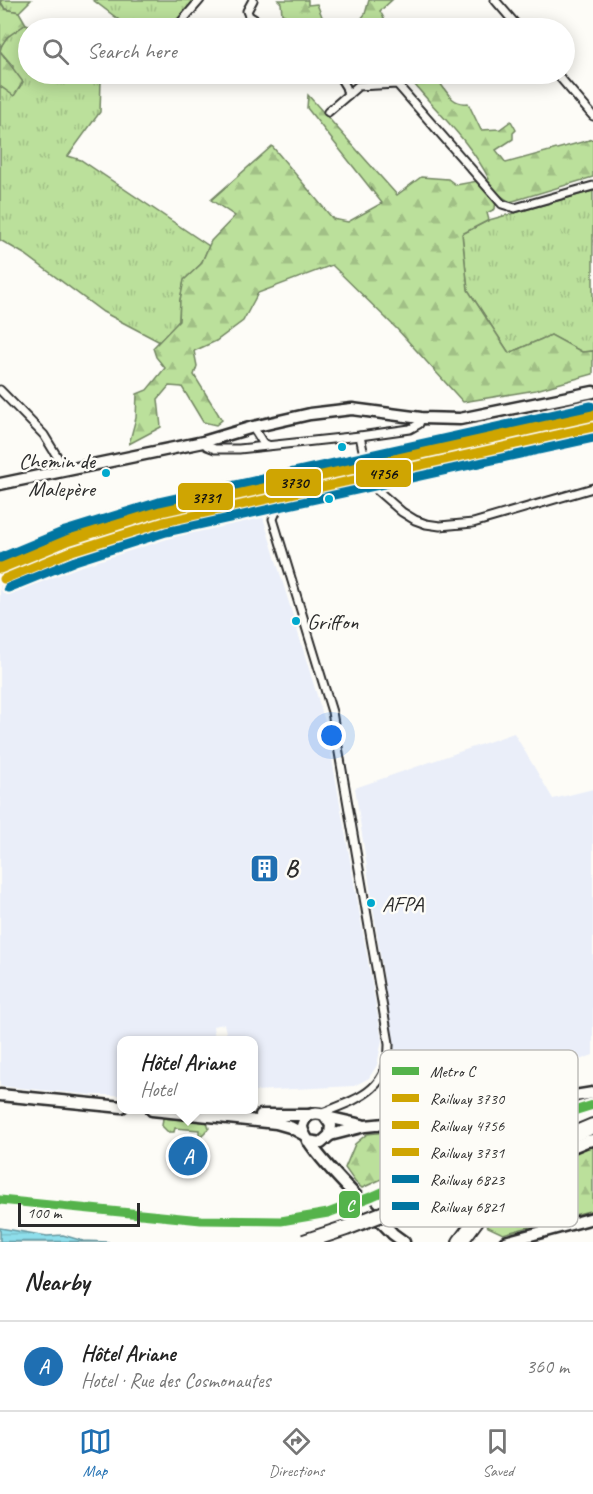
<!DOCTYPE html>
<meta charset="utf-8">
<style>
:root{--surface:#fff;--page:#f2f2f2;--text:#222;--muted:#767676;--line:#e0e0e0;--accent:#1f6fb2}
body{margin:0;font-family:Caveat,sans-serif;background:var(--page);color:var(--text)}
.scale{position:absolute;left:18px;bottom:15px;width:122px;box-sizing:border-box;padding-left:6px;border:3px solid #2b2b2b;border-top:0;font-size:16px;line-height:21px;white-space:nowrap;color:#2b2b2b;-webkit-text-stroke:4px #fdfcf7;paint-order:stroke}
.you{position:absolute;left:332px;top:736px;width:21px;height:21px;margin:-15px;border:4px solid #fff;border-radius:50%;background:#1a73e8;box-shadow:0 0 0 9px #1a73e833}
.badge{display:grid;place-items:center;width:39px;height:39px;border-radius:50%;background:var(--accent);color:#fff;font-size:20px;font-weight:700}
.pin{position:absolute;translate:-50% -50%;border:3px solid #fff;box-shadow:0 2px 6px #0006}
.popup{position:absolute;left:117px;top:1036px;width:141px;height:78px;box-sizing:border-box;display:grid;place-content:center;border-radius:12px;background:var(--surface);filter:drop-shadow(0 2px 4px #0005);font-size:20px;white-space:nowrap;color:var(--muted)}
.popup b{font-size:22px;color:var(--text)}
.popup::after{content:'';position:absolute;left:50%;top:100%;margin-left:-12px;border:12px solid transparent;border-top-color:var(--surface)}
.list{margin:0;padding:0;list-style:none}
h2{display:flex;justify-content:space-between;align-items:center;height:78px;margin:0;padding:0 24px;font-size:26px}
h2 small{font-size:20px;font-weight:400;color:var(--muted)}
.list li{display:grid;grid-template-columns:39px 1fr auto;gap:18px;align-items:center;box-sizing:border-box;height:90px;padding:0 24px;border-top:2px solid var(--line)}
.list b{display:block;font-size:22px;white-space:nowrap}
.list p{margin:0;font-size:20px;white-space:nowrap;color:var(--muted)}
.list em{font-size:20px;font-style:normal;color:var(--muted)}
.icon{flex:none;width:33px;height:33px;fill:none;stroke:currentColor;stroke-width:2;stroke-linecap:round;stroke-linejoin:round}
.map{position:relative;flex:none;width:593px;height:1242px;overflow:hidden}
.search{position:absolute;background:var(--surface);box-shadow:0 3px 15px #0003;left:18px;right:18px;top:18px;height:66px;display:flex;align-items:center;gap:15px;box-sizing:border-box;padding:0 21px;border-radius:33px;color:var(--muted);font-size:22px}
.sheet{height:168px;background:var(--surface)}
nav{display:flex;justify-content:space-around;align-items:center;box-sizing:border-box;height:84px;border-top:2px solid var(--line);background:var(--surface);font-size:16px;color:var(--muted)}
nav a{display:grid;justify-items:center;gap:3px}
nav .on{color:var(--accent)}
.map>svg:first-child{display:block}
.built{fill:#eaeef9}
.grass{fill:url(#grass-tufts);stroke:#738663;stroke-width:1.5}
.forest{fill:url(#forest-firs);stroke:#738663;stroke-width:1.5}
.water{fill:url(#water-rules);stroke:#66969e;stroke-width:1.5}
.lines{fill:none;stroke-linecap:round;stroke-linejoin:round}
.street-casing{stroke:#2b2b2b;stroke-width:11}
.secondary-casing{stroke:#2b2b2b;stroke-width:15}
.highway-casing{stroke:#2b2b2b;stroke-width:18}
.street{stroke:#fdfcf7;stroke-width:7}
.secondary{stroke:#fdfcf7;stroke-width:10}
.highway{stroke:#fdfcf7;stroke-width:14}
.highway-bridge-casing{stroke:#2b2b2b;stroke-width:18;stroke-linecap:butt}
.highway-bridge{stroke:#fdfcf7;stroke-width:14}
.rail-1-casing{stroke:#fdfcf7;stroke-width:14}
.rail-2-casing{stroke:#fdfcf7;stroke-width:14}
.rail-3-casing{stroke:#fdfcf7;stroke-width:14}
.rail-4-casing{stroke:#fdfcf7;stroke-width:14}
.rail-5-casing{stroke:#fdfcf7;stroke-width:14}
.rail-1{stroke:#cfa502;stroke-width:9}
.rail-2{stroke:#cfa502;stroke-width:9}
.rail-3{stroke:#cfa502;stroke-width:9}
.rail-4{stroke:#0075a1;stroke-width:9}
.rail-5{stroke:#0075a1;stroke-width:9}
.metro-1-casing{stroke:#fdfcf7;stroke-width:14}
.metro-1{stroke:#54b34b;stroke-width:9}
.bus-dot{fill:#00a9ce;stroke:#fdfcf7;stroke-width:2}
.labels{text-anchor:middle;stroke-width:5;stroke-linejoin:round;paint-order:stroke}
.bus-label{font-size:22px;fill:#2b2b2b;stroke:#fdfcf7;text-anchor:start}
.poi-label{font-size:24px;font-weight:bold;fill:#2b2b2b;stroke:#fdfcf7;text-anchor:start}
.key{fill:#fdfcf7;stroke:#bebdba;stroke-width:1.5}
.key-label{font-size:16px;fill:#2b2b2b}
.line-badge{stroke:#fdfcf7;stroke-width:2}
.badge-label{font-size:16px;text-anchor:middle;font-weight:bold;fill:#fff}
.pale-badge-label{font-size:16px;text-anchor:middle;font-weight:bold;fill:#111}
</style>
<div class="map">
<svg width="593" height="1242" viewBox="0 0 593 1242">
<defs>
<pattern id="grass-tufts" width="24" height="20" patternUnits="userSpaceOnUse" patternTransform="scale(1.5)"><rect width="24" height="20" fill="#bbe09b"/><path d="M3 7l-1-3M5 7V3M7 7l1-3M15 17l-1-3M17 17v-4M19 17l1-3" fill="none" stroke="#a1c086"/></pattern>
<pattern id="forest-firs" width="22" height="20" patternUnits="userSpaceOnUse" patternTransform="scale(1.5)"><rect width="22" height="20" fill="#bbe09b"/><path d="M5 1l3.5 6h-7zM16 11l3.5 6h-7z" fill="#a1c086"/></pattern>
<pattern id="water-rules" width="6" height="5" patternUnits="userSpaceOnUse" patternTransform="scale(1.5)"><rect width="6" height="5" fill="#8edeeb"/><path d="M0 2.5h6" fill="none" stroke="#7bbfca"/></pattern>
</defs>
<rect width="100%" height="100%" fill="#fdfcf7"/>
<filter id="ink" filterUnits="userSpaceOnUse"><feTurbulence type="fractalNoise" baseFrequency=".0167" numOctaves="2"/><feDisplacementMap in="SourceGraphic" scale="12" xChannelSelector="R" yChannelSelector="G"/><feConvolveMatrix kernelMatrix="1 2 1 2 8 2 1 2 1" color-interpolation-filters="sRGB"/></filter>
<g filter="url(#ink)">
<g class="built">
<path d="M593,406V420L196,507L100,534L0,574V560L17,552L72,529L160,503L213,489Z"/>
<path d="M259,504L326,725L382,1040L377,1065L369,1078L354,1086L254,1091V1040H228L224,1024L213,1026L215,1040H122V1095H93L0,1086V579L19,571L107,541Z"/>
<path d="M514,733L553,799L593,789V1055L582,1059L509,1074L401,1093L355,788Z"/>
</g>
<g class="grass">
<path d="M0,0H31L19,12L5,9Z"/>
<path d="M93,0H194L170,28H130Z"/>
<path d="M26,24L38,28H28V74H98L101,81L100,112L68,156L81,160L209,246L201,264L184,281L180,300L179,321L160,342L103,312L26,255L0,240V86L14,95L13,66L0,51C3,37 14,32 26,24Z"/>
<path d="M593,191V351L582,352L551,335L509,353L468,290L462,234L489,220Z"/>
<path d="M163,1118L207,1122L209,1128L202,1135H199V1130L175,1128L174,1132H168L162,1126Z"/>
</g>
<g class="forest">
<path d="M278,0H308V5L317,4L323,19L321,26L325,28H302L300,22L282,14L281,3Z"/>
<path d="M369,0H392L380,11L387,24L395,28H329L336,23L357,24L365,14Z"/>
<path d="M0,2L5,9L19,12L26,24L7,37L0,48Z"/>
<path d="M0,51L23,82L14,96L0,86Z"/>
<path d="M406,74H446L438,80C447,92 452,105 468,103L481,130L500,129L511,121L516,130L513,133V139L496,150L506,163L593,139V177L510,202L501,196L496,199L495,209L487,213L489,220L462,234L468,290L509,353L551,335L582,352L593,351V374L536,390L463,402L397,329L332,265L258,293L243,321L216,341L194,351L197,366L194,375L222,420L216,425L203,422L182,387L169,386L158,399L161,427L129,444L136,418L137,394L147,390L165,368L156,357L153,348L179,321L180,300L184,280L201,264L211,241L235,216L211,200L272,146L333,219L348,222L382,203L307,108L308,95L397,195L421,177L448,179L456,185L489,179C469,139 433,109 406,74Z"/>
<path d="M474,1123L484,1132L362,1188L355,1182L345,1168L355,1144L367,1134Z"/>
<path d="M593,1147V1210L503,1234L488,1227L485,1222L486,1215C508,1198 567,1149 593,1147Z"/>
</g>
<path class="water" d="M0,1228L47,1236L63,1235L83,1241L109,1242H0Z"/>
<g class="lines">
<defs>
<g id="street">
<path d="M253,0L247,11L249,16L268,28"/>
<path d="M495,0L519,28"/>
<path d="M176,28L200,0"/>
<path d="M279,28L286,22L297,28"/>
<path d="M338,74L346,87L348,95"/>
<path d="M557,74L593,116"/>
<path d="M328,112L358,86L397,84L502,204L515,208L593,186"/>
<path d="M0,390L44,435L66,471"/>
<path d="M253,427L263,443L268,445"/>
<path d="M360,436L370,484L402,512L415,520L426,524L440,526L473,523L593,488"/>
<path d="M203,442L207,446L215,449H239L360,436L410,429L419,424L421,418"/>
<path d="M320,1114C357,1099 390,1091 389,1043L332,712L273,519L278,507L285,502L370,484"/>
</g>
<g id="secondary">
<path d="M0,484L203,442L253,427L310,414L352,409L421,418L460,419L593,392"/>
<path d="M0,1095L122,1107"/>
<path d="M152,1110L276,1123L290,1127L303,1134"/>
<path d="M261,1115H309"/>
<path d="M327,1117L362,1125"/>
<path d="M330,1135L365,1126L426,1120L593,1093"/>
<path d="M308,1141L321,1143L330,1135L331,1125L324,1115C313,1111 305,1115 302,1126C302,1146 376,1215 393,1234L404,1242"/>
<path d="M553,1155L587,1141L593,1140"/>
<path d="M505,1242L593,1218"/>
</g>
<g id="highway">
<path d="M418,1200L593,1126"/>
<path d="M460,1242L488,1204L525,1171L556,1148"/>
</g>
</defs>
<use href="#street" class="street-casing"/>
<use href="#secondary" class="secondary-casing"/>
<use href="#highway" class="highway-casing"/>
<use href="#street" class="street"/>
<use href="#secondary" class="secondary"/>
<use href="#highway" class="highway"/>
<defs>
<path id="highway-bridge" d="M304,1242L346,1228L418,1200"/>
</defs>
<use href="#highway-bridge" class="highway-bridge-casing"/>
<use href="#highway-bridge" class="highway-bridge"/>
<defs>
<path id="rail-1" d="M0,569L68,541L161,512L593,416"/>
<path id="rail-2" d="M4,579L72,551L164,522L593,427"/>
<path id="rail-3" d="M0,564L87,529L160,507L593,411"/>
<path id="rail-4" d="M0,558L65,531L159,502L591,406"/>
<path id="rail-5" d="M8,588L75,561L166,532L593,438"/>
</defs>
<use href="#rail-1" class="rail-1-casing"/>
<use href="#rail-2" class="rail-2-casing"/>
<use href="#rail-3" class="rail-3-casing"/>
<use href="#rail-4" class="rail-4-casing"/>
<use href="#rail-5" class="rail-5-casing"/>
<use href="#rail-1" class="rail-1"/>
<use href="#rail-2" class="rail-2"/>
<use href="#rail-3" class="rail-3"/>
<use href="#rail-4" class="rail-4"/>
<use href="#rail-5" class="rail-5"/>
<defs>
<path id="metro-1" d="M0,1200L201,1220L281,1221L328,1213L373,1196L545,1120L593,1105"/>
</defs>
<use href="#metro-1" class="metro-1-casing"/>
<use href="#metro-1" class="metro-1"/>
</g>
</g>
<defs>
<symbol id="building-square" viewBox="-11 -11 22 22"><rect x="-9" y="-9" width="18" height="18" rx="4" fill="#1f6fb2" stroke="#fdfcf7"/><path d="M-4-6H4V6H1V3H-1V6H-4ZM-2.5-4.3h1.7v1.8h-1.7ZM.8-4.3h1.7v1.8H.8ZM-2.5-1h1.7V.8h-1.7ZM.8-1h1.7V.8H.8Z" fill="#fff"/></symbol>
</defs>
<g fill-rule="evenodd">
<use href="#building-square" x="248" y="852" width="33" height="33"/>
</g>
<g class="bus-dot">
<circle cx="342" cy="447" r="5"/>
<circle cx="106" cy="473" r="5"/>
<circle cx="329" cy="499" r="5"/>
<circle cx="296" cy="621" r="5"/>
<circle cx="371" cy="903" r="5"/>
</g>
<g class="labels">
<g class="bus-label">
<text x="95" y="468" text-anchor="end">Chemin de<tspan x="95" dy="28">Malepère</tspan></text>
<text x="307" y="629">Griffon</text>
<text x="382" y="911">AFPA</text>
</g>
<g class="poi-label">
<text x="285" y="876">B</text>
</g>
</g>
<rect x="380" y="1050" width="198" height="177" rx="9" class="key"/>
<rect x="392" y="1067" width="27" height="8" fill="#54b34b"/>
<rect x="392" y="1094" width="27" height="8" fill="#cfa502"/>
<rect x="392" y="1121" width="27" height="8" fill="#cfa502"/>
<rect x="392" y="1148" width="27" height="8" fill="#cfa502"/>
<rect x="392" y="1175" width="27" height="8" fill="#0075a1"/>
<rect x="392" y="1202" width="27" height="8" fill="#0075a1"/>
<g class="key-label">
<text x="430" y="1077">Metro C</text>
<text x="430" y="1104">Railway 3730</text>
<text x="430" y="1131">Railway 4756</text>
<text x="430" y="1158">Railway 3731</text>
<text x="430" y="1185">Railway 6823</text>
<text x="430" y="1212">Railway 6821</text>
</g>
<g class="line-badge">
<rect x="355" y="459" width="57" height="29" rx="6" fill="#cfa502"/>
<rect x="265" y="468" width="57" height="29" rx="6" fill="#cfa502"/>
<rect x="177" y="482" width="57" height="29" rx="6" fill="#cfa502"/>
<rect x="338" y="1190" width="23" height="29" rx="6" fill="#54b34b"/>
</g>
<g class="badge-label">
<text x="350" y="1211">C</text>
</g>
<g class="pale-badge-label">
<text x="383" y="479">4756</text>
<text x="294" y="488">3730</text>
<text x="206" y="503">3731</text>
</g>
</svg>
<div class="scale">100 m</div>
<div class="you"></div>
<div class="pin badge" style="left:188px;top:1156px">A</div>
<div class="popup"><b>Hôtel Ariane</b>Hotel</div>
<div class="search"><svg class="icon" aria-label="search" viewBox="0 0 24 24"><circle cx="10" cy="10" r="6"/><path d="M15 15l6 6"/></svg>Search here</div>
</div>
<section class="sheet">
<h2>Nearby<small></small></h2>
<ul class="list">
<li><span class="badge">A</span><div><b>Hôtel Ariane</b><p>Hotel · Rue des Cosmonautes</p></div><em>360 m</em></li>
</ul>
</section>
<nav>
<a class="on"><svg class="icon" aria-label="map" viewBox="0 0 24 24"><path d="M3 6l6-2 6 2 6-2v14l-6 2-6-2-6 2zM9 4v14M15 6v14"/></svg>Map</a>
<a><svg class="icon" aria-label="directions" viewBox="0 0 24 24"><path d="M12 3l9 9-9 9-9-9zM9 14v-3h6M13 9l2 2-2 2"/></svg>Directions</a>
<a><svg class="icon" aria-label="saved" viewBox="0 0 24 24"><path d="M7 4h10v16l-5-4-5 4z"/></svg>Saved</a>
</nav>
